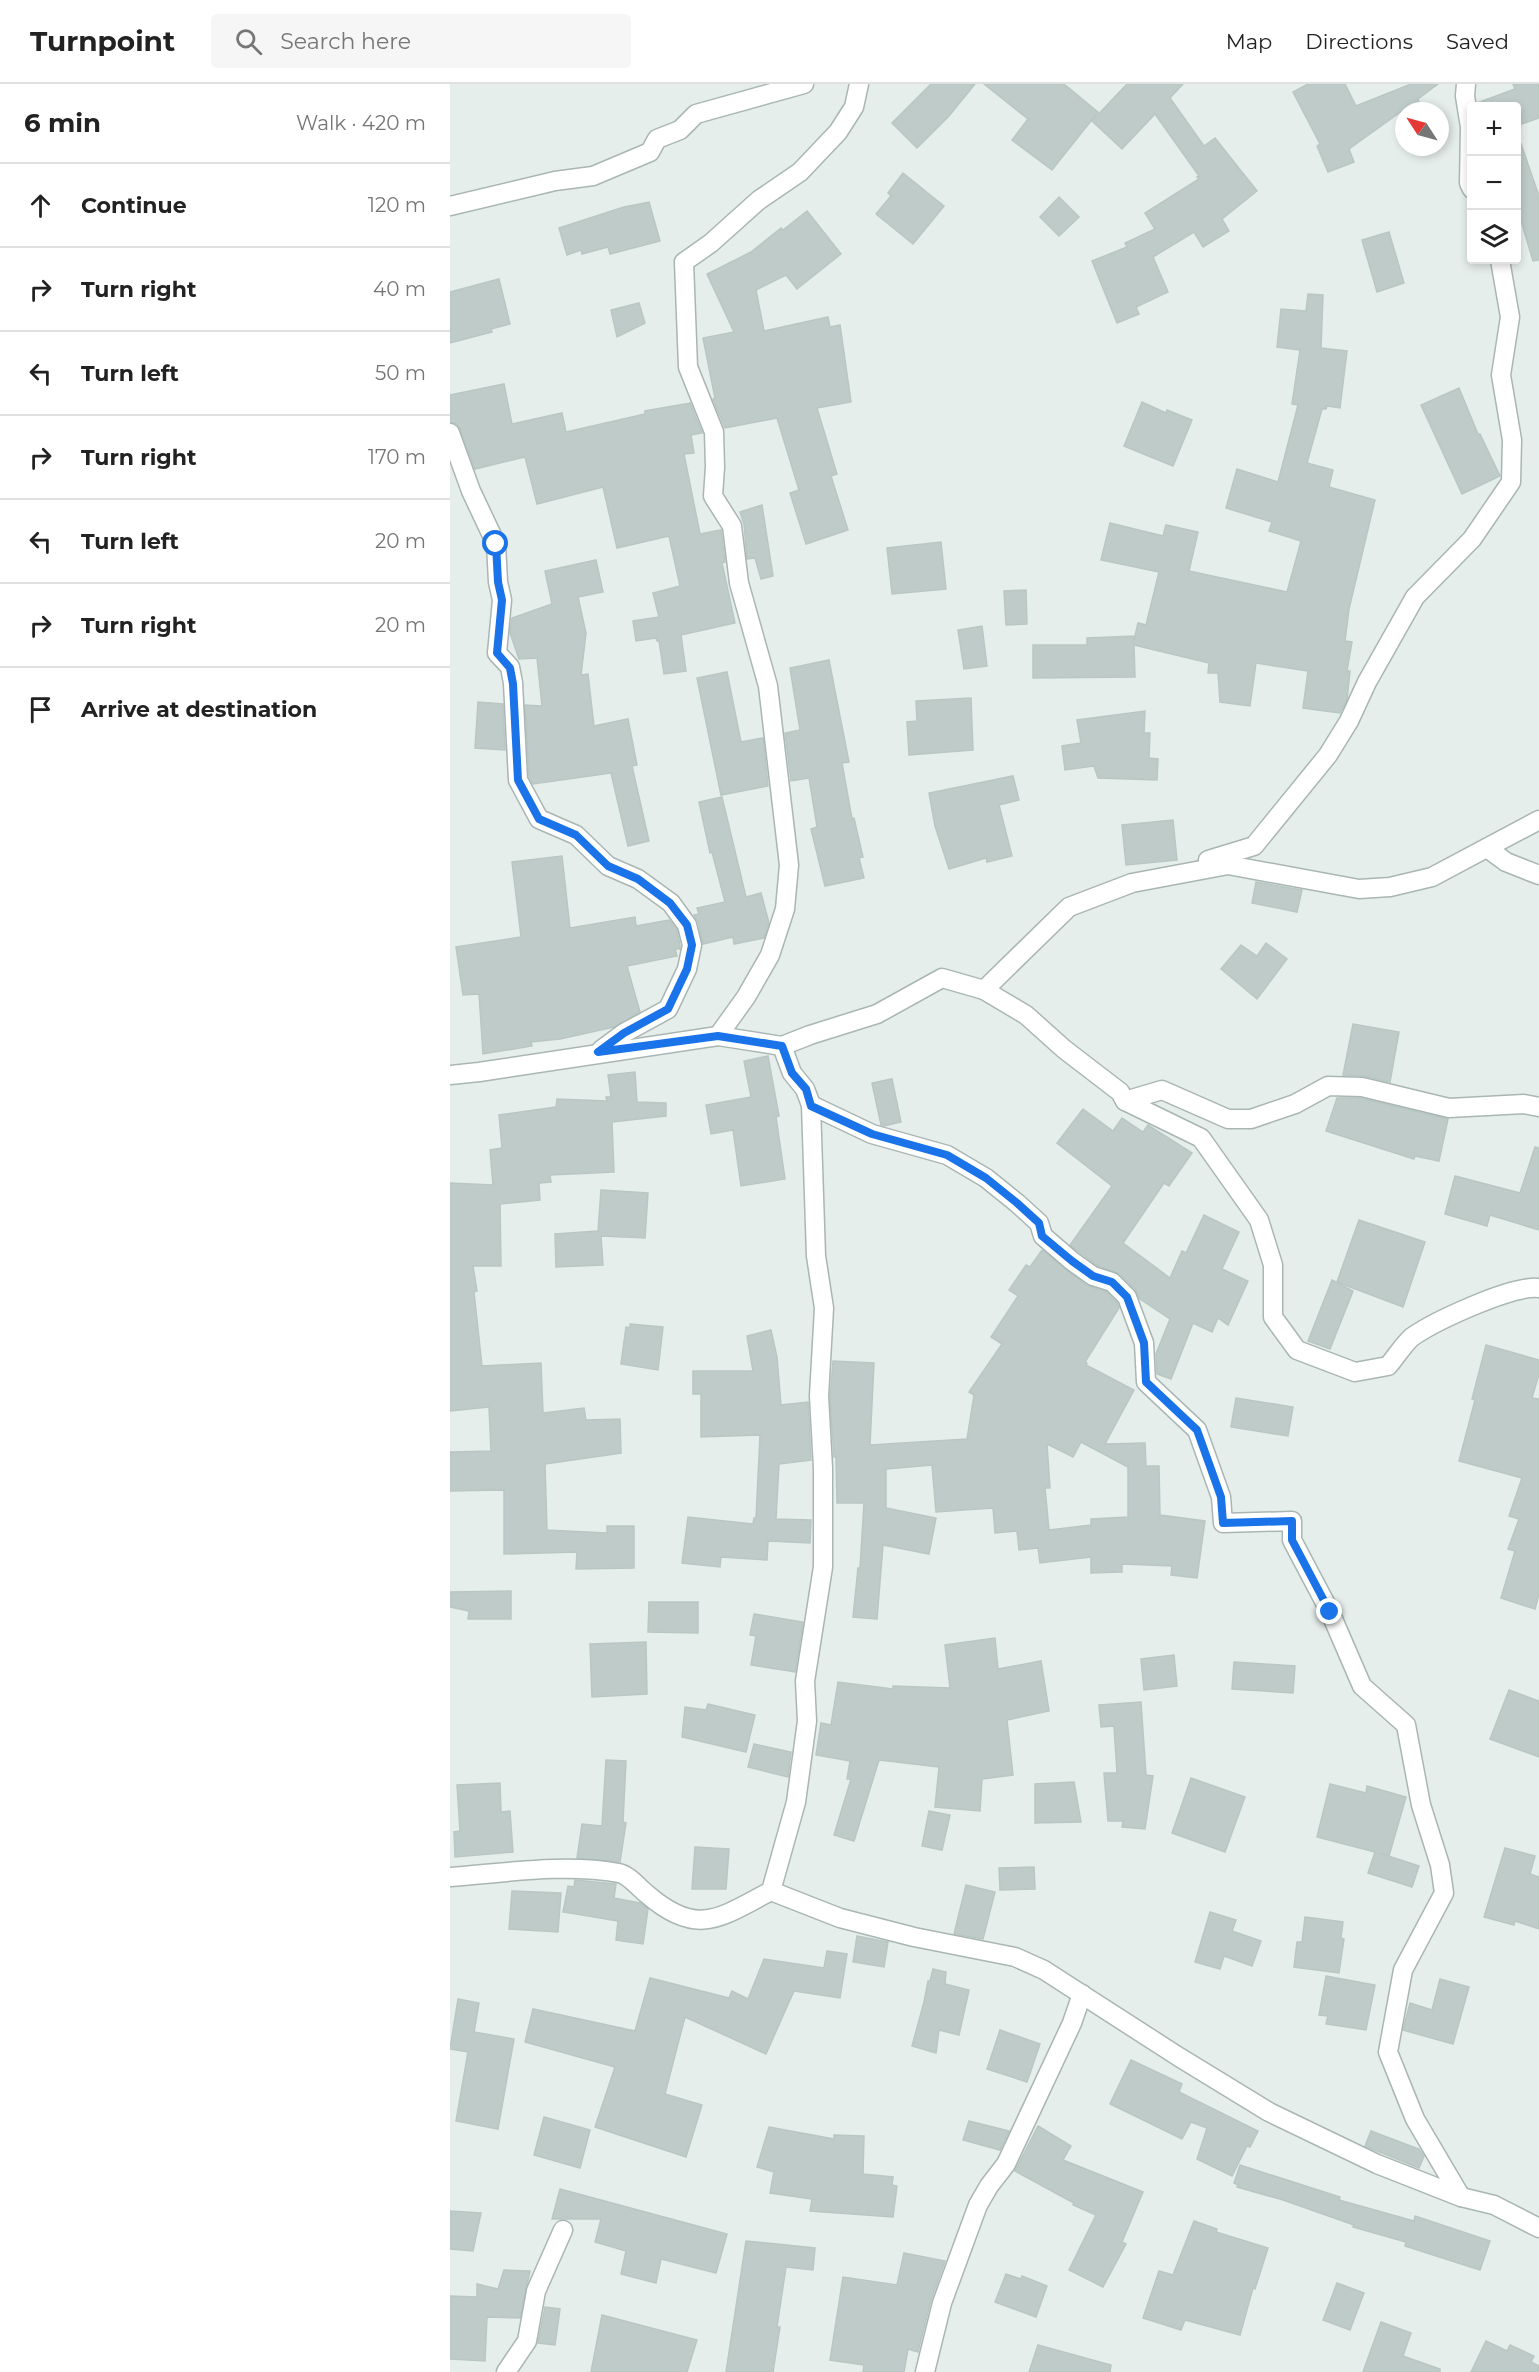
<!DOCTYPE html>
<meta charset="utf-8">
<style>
:root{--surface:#fff;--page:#f6f6f6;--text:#222;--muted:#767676;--line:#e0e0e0}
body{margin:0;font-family:Montserrat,sans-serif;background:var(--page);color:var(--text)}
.controls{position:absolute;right:18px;top:18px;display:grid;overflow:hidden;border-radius:6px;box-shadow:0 3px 9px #0003}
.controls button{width:54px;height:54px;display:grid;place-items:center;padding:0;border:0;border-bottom:2px solid var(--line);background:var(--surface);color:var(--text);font:30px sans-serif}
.compass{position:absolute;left:945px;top:18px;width:54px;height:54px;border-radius:50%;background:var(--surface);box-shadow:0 3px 9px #0003;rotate:306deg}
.stop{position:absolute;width:18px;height:18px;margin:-14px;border:4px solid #1a73e8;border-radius:50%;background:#fff}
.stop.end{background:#1a73e8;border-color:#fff;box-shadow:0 2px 6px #0008}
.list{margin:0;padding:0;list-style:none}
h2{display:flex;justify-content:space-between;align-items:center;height:78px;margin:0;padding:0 24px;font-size:26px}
h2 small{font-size:20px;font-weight:400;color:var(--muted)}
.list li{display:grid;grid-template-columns:39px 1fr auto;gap:18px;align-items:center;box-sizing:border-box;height:84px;padding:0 24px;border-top:2px solid var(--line)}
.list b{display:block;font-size:22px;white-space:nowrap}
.list em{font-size:20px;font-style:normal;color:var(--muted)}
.icon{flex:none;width:33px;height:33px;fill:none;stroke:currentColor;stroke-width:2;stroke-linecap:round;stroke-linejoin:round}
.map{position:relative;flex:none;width:1089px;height:2288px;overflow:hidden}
header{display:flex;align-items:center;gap:36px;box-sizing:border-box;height:84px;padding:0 30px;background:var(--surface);border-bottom:2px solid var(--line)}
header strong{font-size:28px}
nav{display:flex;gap:33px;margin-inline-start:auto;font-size:21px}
.search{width:420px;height:54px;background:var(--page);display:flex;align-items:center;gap:15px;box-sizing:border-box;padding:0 21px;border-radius:6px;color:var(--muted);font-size:22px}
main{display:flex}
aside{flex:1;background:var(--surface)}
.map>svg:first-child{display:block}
.building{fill:#bfcbc8;stroke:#b9c7c3;stroke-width:1.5;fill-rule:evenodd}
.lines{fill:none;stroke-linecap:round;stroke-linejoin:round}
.minor-casing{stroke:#a9b6b3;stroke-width:21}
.minor{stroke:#fff;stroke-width:18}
.route{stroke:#1a73e8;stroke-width:8}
</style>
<header>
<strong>Turnpoint</strong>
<div class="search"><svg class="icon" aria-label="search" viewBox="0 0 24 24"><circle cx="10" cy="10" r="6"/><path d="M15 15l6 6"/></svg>Search here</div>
<nav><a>Map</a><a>Directions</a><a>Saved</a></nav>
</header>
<main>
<aside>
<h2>6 min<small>Walk · 420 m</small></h2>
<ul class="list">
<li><svg class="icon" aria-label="ahead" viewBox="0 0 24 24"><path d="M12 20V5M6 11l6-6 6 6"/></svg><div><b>Continue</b></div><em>120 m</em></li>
<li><svg class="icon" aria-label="right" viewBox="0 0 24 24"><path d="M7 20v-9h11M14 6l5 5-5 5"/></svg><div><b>Turn right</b></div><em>40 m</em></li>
<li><svg class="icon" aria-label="left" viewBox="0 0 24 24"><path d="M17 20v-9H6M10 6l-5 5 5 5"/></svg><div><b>Turn left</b></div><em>50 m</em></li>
<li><svg class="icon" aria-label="right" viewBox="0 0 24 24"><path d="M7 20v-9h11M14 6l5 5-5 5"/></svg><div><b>Turn right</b></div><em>170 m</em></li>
<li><svg class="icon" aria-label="left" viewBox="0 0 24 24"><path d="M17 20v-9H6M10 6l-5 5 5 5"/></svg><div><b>Turn left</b></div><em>20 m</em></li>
<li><svg class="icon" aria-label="right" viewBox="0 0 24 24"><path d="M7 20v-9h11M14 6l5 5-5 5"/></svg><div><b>Turn right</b></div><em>20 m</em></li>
<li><svg class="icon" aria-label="arrive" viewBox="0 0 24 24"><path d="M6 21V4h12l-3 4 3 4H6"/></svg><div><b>Arrive at destination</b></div></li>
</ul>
</aside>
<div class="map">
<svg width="1089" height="2288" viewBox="0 0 1089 2288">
<rect width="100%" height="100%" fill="#e6eeeb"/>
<g class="building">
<path d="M481,0H525L499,32L467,64L442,39Z"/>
<path d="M534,0H614L648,28L602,86L562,56L578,35Z"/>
<path d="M677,0H733L720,14L754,62L765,54L807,107L772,135L779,147L753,163L744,148L703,173L718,208L686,223L689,230L667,239L642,177L677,163L675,159L705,145L695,129L749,95L747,93L749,92L705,30L672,65L642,37Z"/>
<path d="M858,0H895L906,22L961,0H988L968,15L972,27H952L899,65L904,78L878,88L867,62L870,60L843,8Z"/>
<path d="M1063,0H1089V34L1066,42V22H1028L1027,19L1065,5Z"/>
<path d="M1070,57L1089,112V176L1083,177L1066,120V58Z"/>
<path d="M453,89L494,122L463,160L426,130L441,112L438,109Z"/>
<path d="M609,113L629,133L609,152L590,133Z"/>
<path d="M199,118L210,157L160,170L158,163L132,170L131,166L117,171L109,144L174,123Z"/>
<path d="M357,127L391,170L347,205L336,191L306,206L314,247L378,233L380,243L390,241L401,318L367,324L387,390L381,392L398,446L356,460L340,409L349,406L327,334L275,344L263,315L265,314L253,254L284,248L257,190L301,168L331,144L333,146Z"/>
<path d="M939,148L954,199L927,208L912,156Z"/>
<path d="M49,195L60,240L41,245L42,248L0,259V208Z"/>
<path d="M858,210L873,211L871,264L897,267L890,324L877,322L876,325H872L857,379L883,386L879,403L925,416L899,525L895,557L902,558L897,587H900L897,616L890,629L853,624L858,587L806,579L800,622L770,618L768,589H758L759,579L684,561L685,593L583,594V561H637V554L684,552V556L688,539L696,541L709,488L651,476L660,439L713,452L716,441L748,448L739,487L837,508L851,457L819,447L822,438L776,424L787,385L828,398L848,321L842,320L850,266L827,263L831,225L856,227Z"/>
<path d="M189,219L195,239L167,253L161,226Z"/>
<path d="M54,300L62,340L112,329L116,348L195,330V327L240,319L252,349L241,351L244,369L234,370L250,450L271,446L275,478L272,479L285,539L231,551L236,587L214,590L209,557H207L206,554L186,557L183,537L209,533L203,509L230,502L219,452L167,464L153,403L87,420L75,373L25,385L10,345L7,340L0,338V311Z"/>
<path d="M1009,304L1028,350H1030L1050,392L1012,410L971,321Z"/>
<path d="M692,318L716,329L717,326L742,336L723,382L674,362Z"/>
<path d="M312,421L323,492L311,495L305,474L297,475L294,440L290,428Z"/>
<path d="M491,458L496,505L442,510L437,464Z"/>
<path d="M146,476L153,508L128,513L136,549L131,591L138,590L144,642L178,635L187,681L182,682L199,757L178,762L161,689L83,700L79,693L75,621L92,622L87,574L69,575L60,549L62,534L102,520L95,487Z"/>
<path d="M576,506L577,540L556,541L554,507Z"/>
<path d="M532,542L537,582L514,585L508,546Z"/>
<path d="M379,576L399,678L392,679L402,735L404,734L413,773L409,774L414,794L375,802L361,745L367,743L359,694L341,697L335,649L350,646L340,584Z"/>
<path d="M277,588L291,658L313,654L318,702L271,711L247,594Z"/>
<path d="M521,614L523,666L459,671L457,638L467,637L466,617Z"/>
<path d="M28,618L53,620L55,666L25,664Z"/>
<path d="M695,627L694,649H700L699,674L708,675L707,696L648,694L644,682L615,686L612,662L631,659L627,636Z"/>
<path d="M563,692L569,716L549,721L562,772L537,778L536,774L499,785L485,742L479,709Z"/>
<path d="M272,713L296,813L311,809L319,839L314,854L284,860L283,853L253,860L248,838L244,831L249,830L247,824L275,818L262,768L260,769L249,718Z"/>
<path d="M723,736L727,776L676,781L672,741Z"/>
<path d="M112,772L120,844L185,833L186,842L219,836L227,846L230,861V865H225L227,872L177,882L190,928L164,943L110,955L81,958L82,962L33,970L29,910L13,911L6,863L71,853L62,778Z"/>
<path d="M806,798L852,806L847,828L802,819Z"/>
<path d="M816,859L837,875L807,915L771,885L791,861L807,872Z"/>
<path d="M903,940L949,948L940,998L914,992L893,991Z"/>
<path d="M318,972L329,1032L326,1033L335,1095L291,1102L283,1046L261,1050L256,1021L301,1013L294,977Z"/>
<path d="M185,988L187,1018L216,1019V1032L162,1038L164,1088L100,1091L101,1098L89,1099L90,1116L50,1120L51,1182H23L27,1207L24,1208L32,1282L91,1279L93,1329L134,1324L136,1336L170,1335L171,1369L95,1380L97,1446L157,1449V1442H184V1484L126,1485L127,1468L54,1470V1406L0,1407V1368L41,1367L39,1323L0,1327V1099L43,1101L40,1066L52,1064L49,1031L106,1023L107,1015L157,1017L156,1013H161L158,991Z"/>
<path d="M442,995L451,1038L434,1042L431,1041L422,999Z"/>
<path d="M887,1014H910L998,1035L989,1077L965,1072L964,1075L876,1047Z"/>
<path d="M633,1025L663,1047L672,1034L693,1048L698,1041L742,1069L719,1102L714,1099L673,1159L720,1194L732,1167L736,1169L754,1131L789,1148L772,1185L798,1197L778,1241L768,1234L762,1248L743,1239L721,1295L707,1290L706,1270L720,1235L690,1215L685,1205L670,1190L648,1182L620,1161L662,1102L607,1059Z"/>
<path d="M1085,1063L1089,1064V1146L1040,1131L1037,1142L995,1130L1005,1092L1070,1109Z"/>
<path d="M151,1106L198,1109L195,1154L151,1152L153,1181L106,1183L105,1150L148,1147Z"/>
<path d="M909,1136L975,1158L953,1223L887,1198Z"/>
<path d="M592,1166L636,1201L656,1208L667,1219L669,1224L635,1278L637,1279L636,1281L684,1306L655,1360L695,1359L696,1382H709L710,1431L755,1437L747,1494L721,1491L722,1482L672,1480V1488L641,1489V1473L590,1479L588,1464L569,1466L567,1447L545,1449L543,1424L486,1428L482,1381L436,1385V1424L486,1434L479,1470L433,1461L427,1535L403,1533L408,1484H410L414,1419H387L386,1373H384L380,1315L383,1277L424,1279L420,1361L517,1355L524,1311L519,1308L552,1260L541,1253L568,1212L559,1206L576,1181L580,1183ZM631,1358L678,1383V1433L641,1435V1441L599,1446L595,1404H600L597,1360L623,1373Z"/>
<path d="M882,1196L903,1207L880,1265L858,1257Z"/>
<path d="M180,1240L213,1243L208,1286L171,1280L176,1243L180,1244Z"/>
<path d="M321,1246L327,1273L331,1321L358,1318L361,1376L329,1380L326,1435L361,1436L360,1459L318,1457L317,1476L271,1473L270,1483L232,1479L238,1433L303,1440L304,1434H306L310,1351L251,1353V1310H243V1287H303L297,1252Z"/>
<path d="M1036,1261L1089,1276V1290L1082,1314L1089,1315V1510L1085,1525L1051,1514L1065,1467L1058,1465L1069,1435L1059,1432L1072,1394L1009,1377L1025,1316L1022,1315Z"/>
<path d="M786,1314L843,1323L838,1352L781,1343Z"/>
<path d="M61,1507V1535H18L19,1527L0,1523V1508Z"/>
<path d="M199,1518H248V1549L198,1548Z"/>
<path d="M304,1530L353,1538L345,1588L301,1581L306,1552L300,1551Z"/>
<path d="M545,1554L548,1585L591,1577L599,1627L557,1636L563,1691L532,1695L530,1727L485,1723L489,1683L429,1676L404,1757L384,1751L401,1695H397L400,1677L366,1671L371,1639L381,1641L388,1598L443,1605V1602L500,1604L495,1561Z"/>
<path d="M196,1558L197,1610L142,1613L140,1560Z"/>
<path d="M724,1571L727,1602L694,1606L691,1575Z"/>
<path d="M784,1578L845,1582L843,1609L782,1605Z"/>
<path d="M1059,1606L1089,1617V1673L1040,1655Z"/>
<path d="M691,1618L696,1691L703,1692L695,1745L672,1743L673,1737H658L654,1689H667L664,1642L651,1643L649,1621Z"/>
<path d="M258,1620L305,1631L296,1668L232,1653L235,1623L256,1626Z"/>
<path d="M304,1660L341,1668L338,1693L298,1683Z"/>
<path d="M156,1676L176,1677L173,1738L176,1739L170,1778L127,1774L132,1740L152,1742Z"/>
<path d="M741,1694L795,1713L775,1768L722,1749Z"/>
<path d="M624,1698L631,1738L585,1739V1700Z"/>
<path d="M50,1699L51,1728L60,1727L63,1768L5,1773L4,1748L10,1747L7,1701Z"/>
<path d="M880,1700L916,1709L917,1702L956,1713L939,1772L929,1769L969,1782L962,1803L918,1789L925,1768L867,1753Z"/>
<path d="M479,1727L500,1731L492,1766L472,1762Z"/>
<path d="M245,1763L279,1765L276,1805H242Z"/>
<path d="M1055,1764L1085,1772L1080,1790L1089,1793V1845L1065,1837L1064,1841L1034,1833Z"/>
<path d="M584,1783L585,1805L550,1806L549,1784Z"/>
<path d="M125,1796L166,1800L164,1814L190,1819L198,1825L193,1860L166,1856L168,1837L113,1828L118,1802L124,1803Z"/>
<path d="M516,1801L545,1808L533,1855L504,1850Z"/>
<path d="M62,1807L111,1809L108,1848L59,1845Z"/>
<path d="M760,1828L786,1836L782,1847L811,1857L802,1882L774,1872L770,1885L745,1878Z"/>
<path d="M855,1833L893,1838L891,1854L894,1855L889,1889L844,1883L847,1858H852Z"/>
<path d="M407,1852L438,1858L434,1883L403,1878Z"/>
<path d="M377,1867L397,1870L390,1914L344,1907L316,1970L235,1933L215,2010L252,2021L236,2073L145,2043L165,1983L75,1958L83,1925L185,1947L200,1894L279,1914L282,1907L298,1915L314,1875L374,1884Z"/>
<path d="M483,1885L496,1888L495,1900L519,1906L509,1951L489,1946L486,1969L462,1962L474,1918L478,1897H480Z"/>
<path d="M876,1892L925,1901L916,1946L876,1940L878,1932L869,1931Z"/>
<path d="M990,1895L1019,1903L1003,1960L953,1946L960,1919L982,1926Z"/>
<path d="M8,1915L29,1919L24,1948L64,1955L48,2045L6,2037L18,1968L0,1965Z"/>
<path d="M550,1946L590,1960L577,1998L537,1985Z"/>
<path d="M681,1976L732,2000L729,2008L808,2047L800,2063L797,2062L782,2092L747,2075L757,2044L741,2038L732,2055L660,2020Z"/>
<path d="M94,2033L140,2046L130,2084L84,2071Z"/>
<path d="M519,2037L559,2047L550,2066L513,2056Z"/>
<path d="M588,2042L621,2062L613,2076L693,2108L672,2158L676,2160L653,2203L619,2186L646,2131L623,2121L624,2119L565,2087Z"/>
<path d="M319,2043L384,2055V2051L414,2052L413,2090L443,2093L442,2101L447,2102L443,2133L360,2127L362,2115L320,2109L324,2088L307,2083Z"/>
<path d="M921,2047L969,2065L974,2072L969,2084L915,2062Z"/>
<path d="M790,2081L890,2113L889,2116L964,2137L965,2132L1040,2157L1030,2186L955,2162L956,2158L903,2143L904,2141L833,2116L787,2103L788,2101L784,2099Z"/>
<path d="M110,2105L277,2150L266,2189L211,2175L206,2199L171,2190L176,2167L145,2158L151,2135H102Z"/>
<path d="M0,2127L31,2129L23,2167L0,2165Z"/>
<path d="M744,2137L767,2145L766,2148L818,2164L805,2205L803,2204L790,2251L735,2236L731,2246L693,2234L709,2187L723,2191Z"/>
<path d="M296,2157L365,2164L363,2186L336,2183L327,2243H330L323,2288H276Z"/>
<path d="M454,2169L495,2177L481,2216L468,2268L458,2265L454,2288H413L414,2281L380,2276L393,2193L447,2201Z"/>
<path d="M54,2186L80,2187L70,2234L37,2233L35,2277L0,2275V2212L27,2213V2200L48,2205Z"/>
<path d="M556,2190L571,2195L572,2192L597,2202L586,2233L545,2218Z"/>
<path d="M887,2199L914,2209L900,2246L873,2236Z"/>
<path d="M95,2223L110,2225L105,2261L88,2259Z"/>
<path d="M152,2231L247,2256L237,2288H141Z"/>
<path d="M931,2238L961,2249L953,2272L990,2285V2288H913Z"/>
<path d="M1036,2257L1057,2267L1060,2261L1084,2272L1081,2278L1089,2282V2288H1021Z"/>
<path d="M588,2261L661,2281L660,2288H579Z"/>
</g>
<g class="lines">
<defs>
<g id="minor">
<path d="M1016,0L1015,12L1020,43L1019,99L1022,105"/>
<path d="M0,122L105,97L143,92L200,68L207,55L230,46L246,30L354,0"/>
<path d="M0,349L21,407L46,460L48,498L52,516L47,569L60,583L63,599L68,696L89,735L126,751L158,782L188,795L221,819L237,841L242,861L237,885L218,925L174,949L151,966"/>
<path d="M1037,764L1056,778L1089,791"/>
<path d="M758,776L804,762L878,671L899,637L917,598L965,513L1022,455L1061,398L1062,356L1051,291L1060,233L1050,176"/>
<path d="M534,906L576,931L614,965L670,1008L675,1017L751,1054L809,1136L823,1181V1233L847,1266L905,1288L938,1282C946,1273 953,1261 962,1253C985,1237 1062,1201 1089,1204"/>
<path d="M268,952L296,913L320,871L335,825L339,781L318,602L289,499L282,442L263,412L265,383L264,348L238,283L234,178L261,159L309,116L350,88L388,48L404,23L409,0"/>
<path d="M0,991L29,988L268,952L332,962L360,951L427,930L492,894L534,906L619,823L682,799L778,781L909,805L940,803L982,793L1089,736"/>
<path d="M675,1017L712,1006L778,1035H801L845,1020L878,1002L912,1003L999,1024L1074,1020L1089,1023"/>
<path d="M361,1021L422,1050L497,1071L536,1094L567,1119L589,1139L593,1152L622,1177L643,1192L662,1198L677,1213L694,1259L696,1298L747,1346L771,1413L773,1439L842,1437V1456L880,1528L912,1602L956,1641L971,1721L990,1781L994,1809L953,1886L938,1968L965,2035L1011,2113"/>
<path d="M0,1793C55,1789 114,1779 169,1789C179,1791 190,1805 198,1811C248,1854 271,1833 321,1807L346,1718L357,1637L355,1597L373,1483V1384L369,1312L374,1224L366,1172L361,1021L355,1005L342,989L332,962"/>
<path d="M321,1807L390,1834L464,1853L565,1873L594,1886L729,1973L819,2028L927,2080L1011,2113L1044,2121L1089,2144"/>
<path d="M56,2288L77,2257L86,2207L113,2146"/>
<path d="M475,2288L492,2219L528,2121L539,2102L556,2080L622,1939L632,1910"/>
</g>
</defs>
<use href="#minor" class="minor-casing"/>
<use href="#minor" class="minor"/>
</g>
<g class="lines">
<path class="route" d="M46,460L48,498L52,516L47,569L60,584L63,600L68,696L89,735L126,751L158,782L188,795L220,819L237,841L242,861L237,885L218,925L174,949L148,968L268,952L332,962L342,989L356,1005L361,1022L422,1050L497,1071L536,1094L567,1119L589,1139L592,1152L622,1177L643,1192L662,1198L677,1213L694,1259L696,1298L747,1346L771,1413L773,1439L842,1437V1456L880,1528"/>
</g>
</svg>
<div class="controls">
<button>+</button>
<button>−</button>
<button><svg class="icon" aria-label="layers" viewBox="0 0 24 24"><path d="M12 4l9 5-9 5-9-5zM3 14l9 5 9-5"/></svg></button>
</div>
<svg class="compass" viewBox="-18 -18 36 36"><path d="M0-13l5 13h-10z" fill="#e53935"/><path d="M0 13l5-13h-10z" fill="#767676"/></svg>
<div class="stop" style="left:46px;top:460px"></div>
<div class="stop end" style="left:880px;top:1528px"></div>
</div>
</main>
